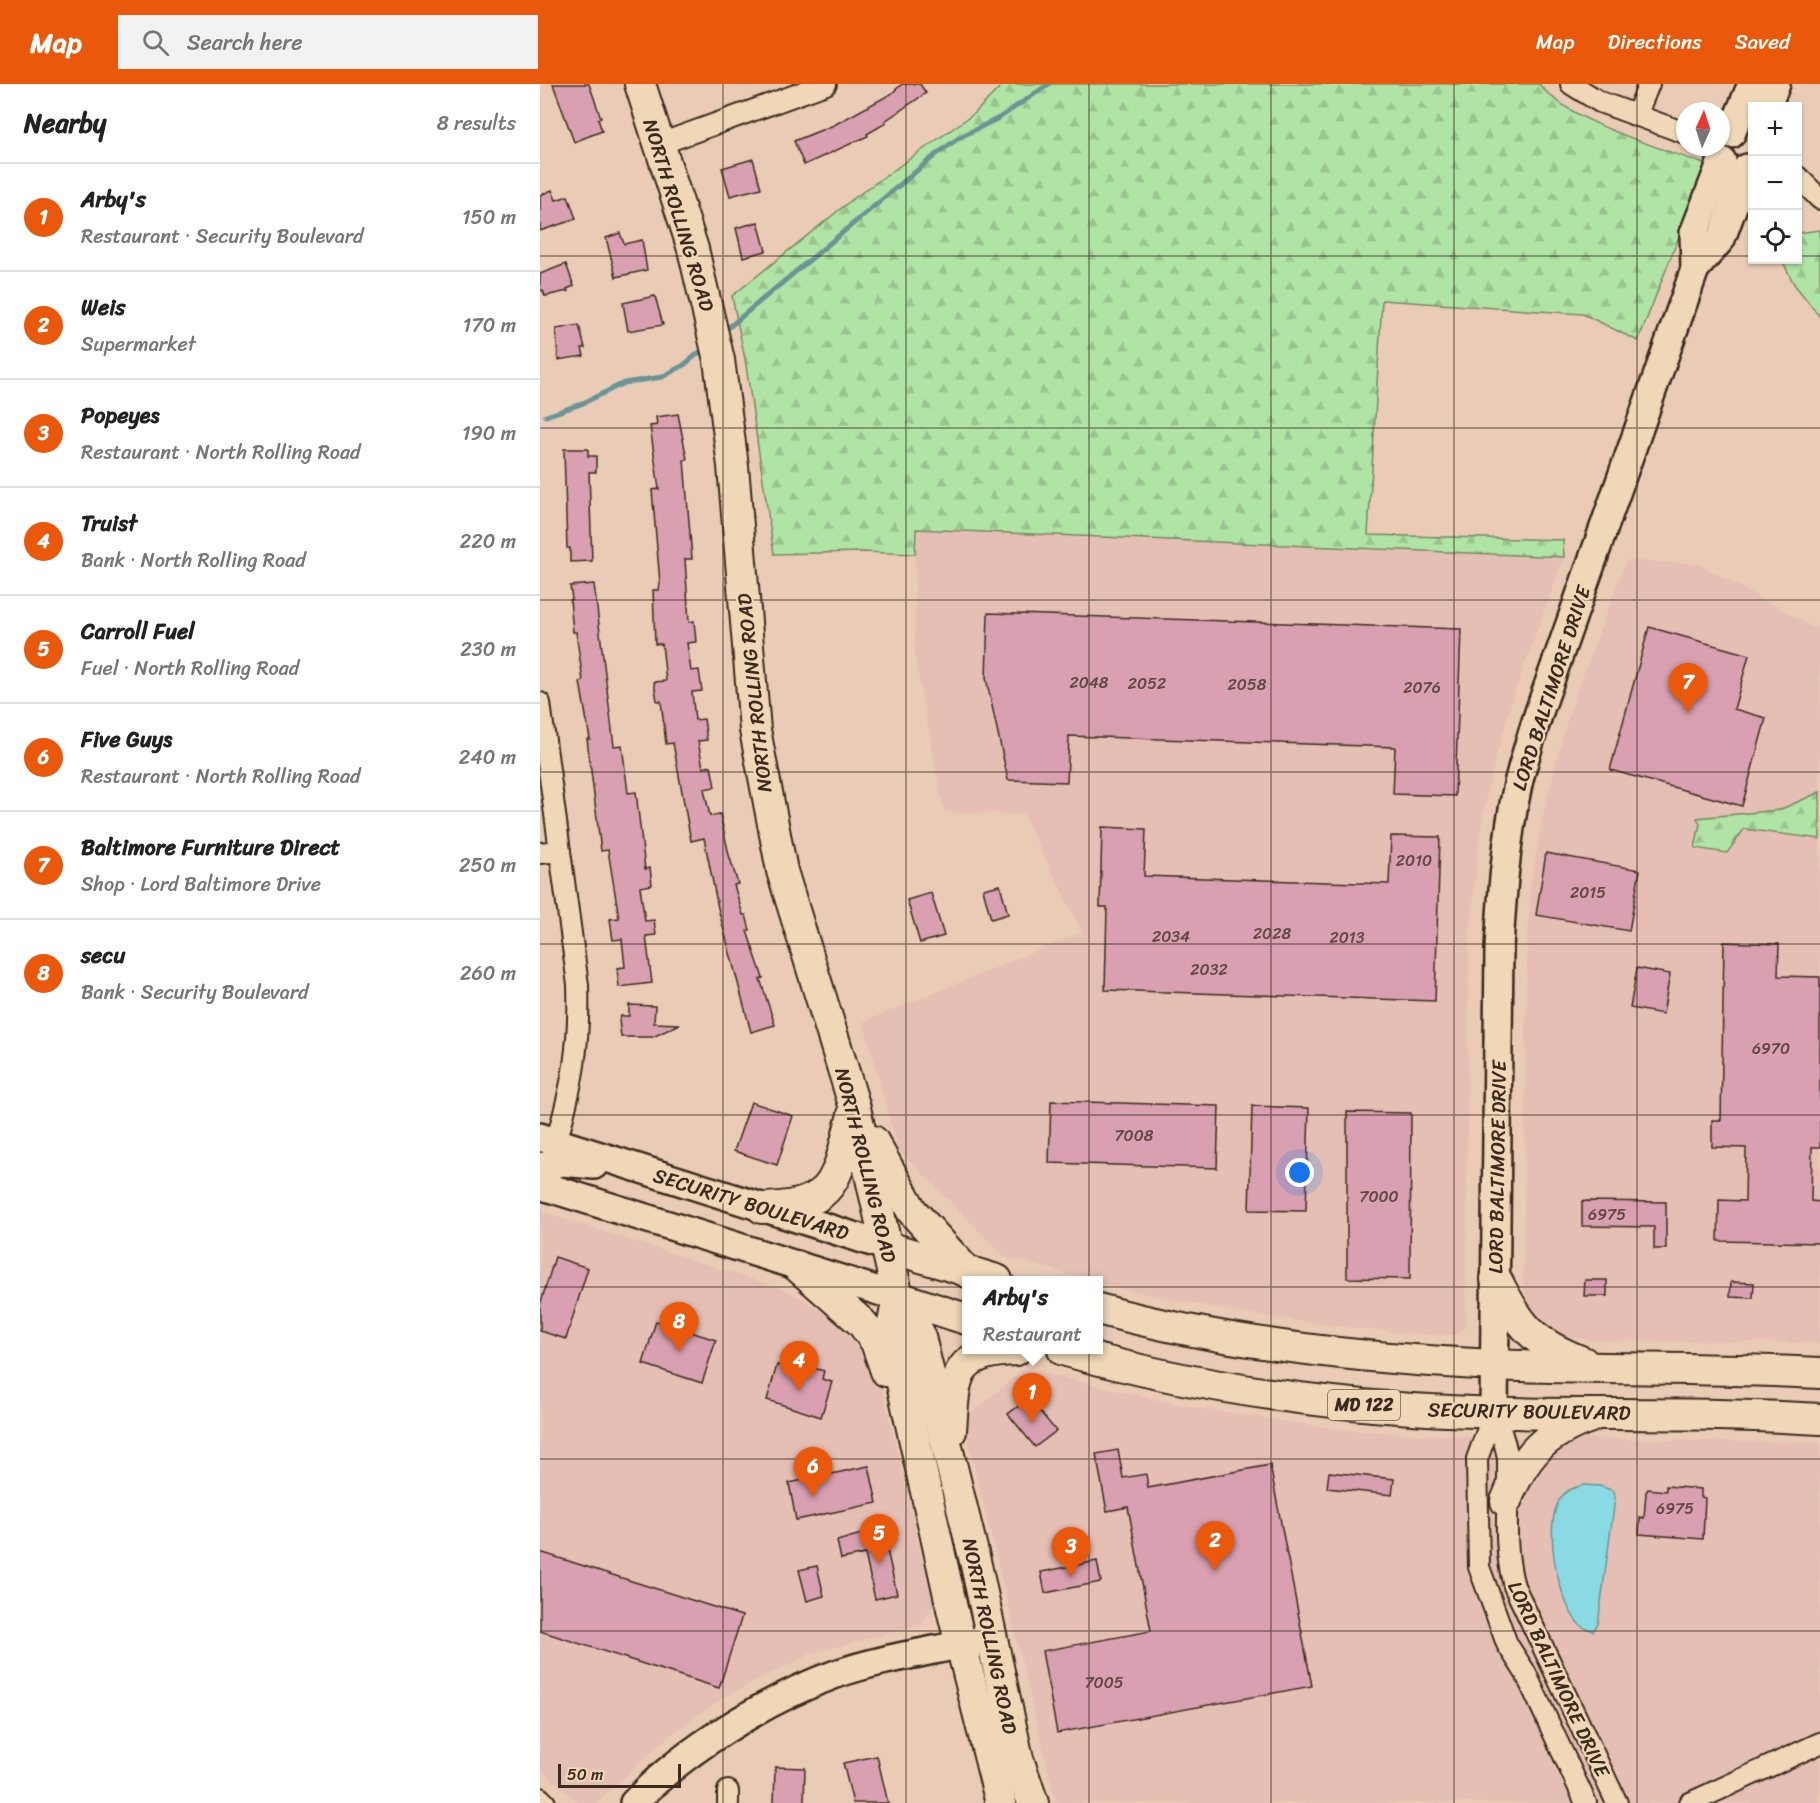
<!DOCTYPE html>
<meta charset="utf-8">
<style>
:root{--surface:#fff;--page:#f2f2f2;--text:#222;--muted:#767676;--line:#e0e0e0;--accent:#ea580c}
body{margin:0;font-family:Sriracha,sans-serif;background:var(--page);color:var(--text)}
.controls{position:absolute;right:18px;top:18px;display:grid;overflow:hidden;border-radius:0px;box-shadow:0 2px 4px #0004}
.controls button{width:54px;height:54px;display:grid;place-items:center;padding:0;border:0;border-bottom:2px solid var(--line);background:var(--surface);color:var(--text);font:30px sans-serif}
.compass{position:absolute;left:1136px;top:18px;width:54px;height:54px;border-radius:50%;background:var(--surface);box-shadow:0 2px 4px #0004;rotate:3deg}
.scale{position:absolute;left:18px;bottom:15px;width:123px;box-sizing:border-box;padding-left:6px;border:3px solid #3b2a1e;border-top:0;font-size:16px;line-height:21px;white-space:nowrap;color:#3b2a1e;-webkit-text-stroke:4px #efd7b7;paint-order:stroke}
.you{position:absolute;left:760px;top:1089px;width:21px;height:21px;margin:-15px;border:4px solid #fff;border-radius:50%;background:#1a73e8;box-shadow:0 0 0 9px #1a73e833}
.badge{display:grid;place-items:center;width:39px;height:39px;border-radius:50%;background:var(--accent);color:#fff;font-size:20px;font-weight:700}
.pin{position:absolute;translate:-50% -50px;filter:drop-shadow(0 2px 3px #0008)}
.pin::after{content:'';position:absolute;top:32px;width:21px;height:18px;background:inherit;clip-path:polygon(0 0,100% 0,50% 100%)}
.popup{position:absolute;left:422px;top:1192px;width:141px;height:78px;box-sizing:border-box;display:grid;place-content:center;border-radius:0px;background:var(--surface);filter:drop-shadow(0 2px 4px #0005);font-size:20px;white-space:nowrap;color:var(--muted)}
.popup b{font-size:22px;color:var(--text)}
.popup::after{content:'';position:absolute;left:50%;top:100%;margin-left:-12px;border:12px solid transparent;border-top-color:var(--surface)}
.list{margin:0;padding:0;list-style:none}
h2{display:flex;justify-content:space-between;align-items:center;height:78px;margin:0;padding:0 24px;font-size:26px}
h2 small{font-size:20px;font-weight:400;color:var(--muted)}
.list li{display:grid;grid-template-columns:39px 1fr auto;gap:18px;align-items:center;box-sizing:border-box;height:108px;padding:0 24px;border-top:2px solid var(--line)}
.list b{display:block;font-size:22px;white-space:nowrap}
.list p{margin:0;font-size:20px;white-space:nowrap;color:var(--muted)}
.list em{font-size:20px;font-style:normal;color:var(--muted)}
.icon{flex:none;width:33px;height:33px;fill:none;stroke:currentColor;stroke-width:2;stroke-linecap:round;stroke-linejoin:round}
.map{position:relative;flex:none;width:1280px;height:1719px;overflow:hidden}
header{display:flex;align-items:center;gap:36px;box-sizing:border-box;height:84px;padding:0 30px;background:var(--accent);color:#fff}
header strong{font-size:28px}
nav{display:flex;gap:33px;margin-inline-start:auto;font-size:21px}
.search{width:420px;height:54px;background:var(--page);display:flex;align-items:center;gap:15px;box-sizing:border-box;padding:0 21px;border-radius:0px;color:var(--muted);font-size:22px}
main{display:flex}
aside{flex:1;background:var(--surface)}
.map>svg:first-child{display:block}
.built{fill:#e5bfb4}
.forest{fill:url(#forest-firs);stroke:#768762;stroke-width:1.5}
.water{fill:#8adae4;stroke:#6a9495;stroke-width:1.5}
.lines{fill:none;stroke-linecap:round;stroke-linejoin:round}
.stream{stroke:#6a9495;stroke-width:5}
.building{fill:#d8a0b1;stroke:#3b2a1e;stroke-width:1.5}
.street-casing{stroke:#3b2a1e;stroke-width:24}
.secondary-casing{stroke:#3b2a1e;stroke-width:32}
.primary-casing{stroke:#3b2a1e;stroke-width:34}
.street{stroke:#efd7b7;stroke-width:20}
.secondary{stroke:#efd7b7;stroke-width:27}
.primary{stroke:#efd7b7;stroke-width:30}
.grid{fill:none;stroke:#3b2a1e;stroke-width:1.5;stroke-opacity:0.55}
.labels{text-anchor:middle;stroke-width:4.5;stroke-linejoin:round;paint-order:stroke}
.number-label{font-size:16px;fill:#624843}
.shield{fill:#efd7b7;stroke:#715e4c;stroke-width:1.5}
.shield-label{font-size:18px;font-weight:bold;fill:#3b2a1e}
.street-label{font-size:20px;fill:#3b2a1e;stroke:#efd7b7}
</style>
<header>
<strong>Map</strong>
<div class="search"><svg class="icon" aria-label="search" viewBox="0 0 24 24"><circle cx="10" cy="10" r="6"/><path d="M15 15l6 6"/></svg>Search here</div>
<nav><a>Map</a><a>Directions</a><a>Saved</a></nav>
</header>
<main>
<aside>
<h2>Nearby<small>8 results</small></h2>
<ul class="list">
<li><span class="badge">1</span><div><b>Arby's</b><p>Restaurant · Security Boulevard</p></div><em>150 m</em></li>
<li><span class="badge">2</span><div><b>Weis</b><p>Supermarket</p></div><em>170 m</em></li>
<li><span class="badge">3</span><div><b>Popeyes</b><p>Restaurant · North Rolling Road</p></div><em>190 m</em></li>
<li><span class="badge">4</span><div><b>Truist</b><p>Bank · North Rolling Road</p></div><em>220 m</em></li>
<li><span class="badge">5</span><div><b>Carroll Fuel</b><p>Fuel · North Rolling Road</p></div><em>230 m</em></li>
<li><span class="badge">6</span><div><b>Five Guys</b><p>Restaurant · North Rolling Road</p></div><em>240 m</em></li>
<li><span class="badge">7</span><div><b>Baltimore Furniture Direct</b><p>Shop · Lord Baltimore Drive</p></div><em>250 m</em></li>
<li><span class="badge">8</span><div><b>secu</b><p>Bank · Security Boulevard</p></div><em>260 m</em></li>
</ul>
</aside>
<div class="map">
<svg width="1280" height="1719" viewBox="0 0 1280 1719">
<defs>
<pattern id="forest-firs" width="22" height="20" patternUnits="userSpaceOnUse" patternTransform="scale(1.5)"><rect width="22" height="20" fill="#b0e4a5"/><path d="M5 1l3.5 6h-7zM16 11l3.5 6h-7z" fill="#98c48e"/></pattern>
</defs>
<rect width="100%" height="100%" fill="#eaccb6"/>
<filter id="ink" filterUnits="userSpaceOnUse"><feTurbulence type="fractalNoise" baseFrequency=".0167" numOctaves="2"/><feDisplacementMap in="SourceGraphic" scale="12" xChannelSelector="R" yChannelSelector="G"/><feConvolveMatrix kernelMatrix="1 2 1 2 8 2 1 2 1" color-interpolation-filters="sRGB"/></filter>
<g filter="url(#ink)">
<g class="built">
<path d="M375,445L1024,473L973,613L951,692L940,748L929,864L926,1244L916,1251H891L811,1244L701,1229L582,1205L465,1173L358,1065L323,938L542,848L483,730L404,728L375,576Z"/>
<path d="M1086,476L1159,480L1280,547V1259L1050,1256L1022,1253L1002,1240L989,1220L983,1201L987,860L991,800L1003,730L1028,632Z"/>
<path d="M0,1127L246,1206L293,1234L328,1275L342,1303L394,1521L381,1541L273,1569L184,1613L130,1651L56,1719H38L0,1684Z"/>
<path d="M484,1285L646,1322L797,1345L888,1351L1280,1359V1719H516L423,1336Z"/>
</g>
<g class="forest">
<path d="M463,0H999C1030,39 1119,63 1167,81L1098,257L1043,230L842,216L828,451L1023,456L1024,473L376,445L375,470L322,468L234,470L205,275L192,212L314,114L435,29Z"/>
<path d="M1280,146V233L1254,200L1242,176H1258V149Z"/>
<path d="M1280,708V755L1204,745L1187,769L1155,764L1160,740L1157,734L1239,726Z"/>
</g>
<path class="water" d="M1043,1401L1060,1402L1074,1407L1075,1415L1058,1540L1053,1547C1049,1545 1043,1544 1040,1541C1018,1520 998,1430 1026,1408C1030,1404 1038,1403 1043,1401Z"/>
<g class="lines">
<g class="stream">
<path d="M182,249L398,69L420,53L459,34L509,0"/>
<path d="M6,332L41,320L84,299L122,293L144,281L166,263"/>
</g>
</g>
<g class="building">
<path d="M13,0H49L61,34L58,35L62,47L34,58Z"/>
<path d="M362,0H380L386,9L345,37L346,39L327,50L328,52L264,81L254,57L294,41L351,10Z"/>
<path d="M213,75L221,104L190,112L182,84Z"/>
<path d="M12,106L16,116L28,112L36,135L0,147V111Z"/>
<path d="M218,138L226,167L203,173L196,144Z"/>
<path d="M80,149L84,160L102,156L107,186L76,193L66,154Z"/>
<path d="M26,180L34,202L27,205L28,207L5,212L3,206L0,207V190Z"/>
<path d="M115,212L123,241L88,247L83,219Z"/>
<path d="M39,241L45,264H42L44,272L18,276L16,245Z"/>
<path d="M138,330L147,375L144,376L152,475H145L149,538L154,537L156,558L147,559L151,587L159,586L162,607L152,608L155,636L164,635L167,656L158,657L163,684L171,682L175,703L164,705L170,732L180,730L189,771L198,800L194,801L203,831H206L210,846L207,847L223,894L220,895L235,941L211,948L178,824L164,754L151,757L133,659L126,660L121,617H117L114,598L126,597L122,560H115L113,506H119L120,499L112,406L119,405L110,342L117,341L116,333Z"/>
<path d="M24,365H48V372H56V388H49L52,477L30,478V464H27Z"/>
<path d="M54,500L74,662L82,661L88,709L96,708L105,785L110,784L112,801L100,803L105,837L114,836L116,851L106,852L112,899L79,903L77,884L85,883L82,855L73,856L70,835L79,834L68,766L61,767L47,655H50L40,598L43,597L36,548H33L30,516L32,515L30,502Z"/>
<path d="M448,529L921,545L915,712L853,710L855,663L529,652L527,698L468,696L446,594Z"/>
<path d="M1109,543L1209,571L1194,625L1226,634L1202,722L1070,686Z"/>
<path d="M562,743L606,745L604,792L849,800L851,752L900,753L895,917L565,906L567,823H560Z"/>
<path d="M1006,769L1100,786L1089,847L996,831Z"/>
<path d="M460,801L468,830L451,835L443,805Z"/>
<path d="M391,809L404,852L380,859L367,816Z"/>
<path d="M1184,858L1239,860L1238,892L1280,893V1063H1272L1271,1117L1280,1118V1159L1178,1157L1179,1116L1205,1117L1206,1064L1172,1063V1036H1181Z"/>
<path d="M1097,884L1130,890L1123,930L1090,924Z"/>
<path d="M89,921L115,922L114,939L140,940L113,953H81L79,936L81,932H89Z"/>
<path d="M511,1017L679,1022L677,1084L509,1079Z"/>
<path d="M211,1018L253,1032L237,1081L194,1067Z"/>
<path d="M712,1022L769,1024L766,1127L709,1126Z"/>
<path d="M807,1028L871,1029L870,1195L807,1194Z"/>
<path d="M1042,1117L1126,1118V1165H1114V1143L1042,1142Z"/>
<path d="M15,1173L48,1184L26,1255L0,1247V1221Z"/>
<path d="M1045,1196H1067V1212H1044Z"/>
<path d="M1191,1198L1214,1199L1213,1214L1190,1213Z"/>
<path d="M116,1237L176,1256L162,1299L103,1280Z"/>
<path d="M260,1280L284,1287L282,1295L292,1298L281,1333L227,1316L237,1281L258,1287Z"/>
<path d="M489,1314L516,1347L495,1363L468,1330Z"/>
<path d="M578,1366L583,1394L606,1390L608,1404L730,1381L772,1602L517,1649L502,1567L611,1547L588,1423L567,1427L556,1370Z"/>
<path d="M329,1382L337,1419L256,1436L249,1399Z"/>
<path d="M789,1388L854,1395L852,1411L787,1404Z"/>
<path d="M1126,1402L1161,1405V1413L1165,1414L1163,1455L1099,1450L1100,1433L1104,1434L1106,1408L1108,1405L1126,1407Z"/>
<path d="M342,1444L357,1510L335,1515L325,1470L301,1475L297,1457Z"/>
<path d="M0,1468L202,1532L179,1604L0,1547Z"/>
<path d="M557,1477L561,1498L505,1509L501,1488Z"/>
<path d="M277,1482L284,1512L267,1517L259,1486Z"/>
<path d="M337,1672L348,1719H313L303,1679Z"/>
<path d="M235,1683L265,1684L264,1719H234Z"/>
</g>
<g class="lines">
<defs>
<g id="street">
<path d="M1031,0L1060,18L1145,49"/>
<path d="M1096,32L1109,0"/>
<path d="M120,60L286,0"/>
<path d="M1258,93L1280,115"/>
<path d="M0,619L38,901C40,961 33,1000 16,1058"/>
<path d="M0,769L20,767"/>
<path d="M954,1328L937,1375L939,1483L967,1560L985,1588L1046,1719"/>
<path d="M954,1328C959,1343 967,1361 968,1377C969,1420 962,1459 974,1502L1077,1719"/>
<path d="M0,1714L5,1719"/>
<path d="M188,1719V1707"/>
<path d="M1150,1719L1280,1659"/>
</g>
<g id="secondary">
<path d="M1227,22L1236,0"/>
<path d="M1191,50L1212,0"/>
<path d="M1155,185L1181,155L1207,84"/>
<path d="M0,1053L348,1163"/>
<path d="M0,1083L23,1078L54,1081"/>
<path d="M0,1101L358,1213"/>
<path d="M954,1328L959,865C962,810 966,755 978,700C984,675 992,650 1000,625L1155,185L1154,149L1182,77"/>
<path d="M94,1719C142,1667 229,1614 296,1590C342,1574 394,1567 442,1556"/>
</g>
<g id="primary">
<path d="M100,0L153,165L179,276L193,382L215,646L242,787L315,1024L358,1213L379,1249L436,1481L478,1675L493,1719"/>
<path d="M333,1057L372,1127L427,1188"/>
<path d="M222,1124C300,1123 296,1092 314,1027"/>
<path d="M348,1163L457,1196"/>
<path d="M257,1182L322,1239L336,1258L346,1287"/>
<path d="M956,1195C981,1243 991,1258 1043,1278"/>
<path d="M358,1213L351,1250L413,1529L461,1719"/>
<path d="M358,1213L426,1235"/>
<path d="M558,1225C687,1260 820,1274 953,1281C1062,1286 1171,1283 1280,1289"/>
<path d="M523,1266C638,1299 753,1317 872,1325C1007,1334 1144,1326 1280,1335"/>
<path d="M411,1347C415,1293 412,1268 476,1266"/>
<path d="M966,1417C984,1372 1004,1349 1051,1333"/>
</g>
</defs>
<use href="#street" class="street-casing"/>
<use href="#secondary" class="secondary-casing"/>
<use href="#primary" class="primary-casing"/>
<use href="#street" class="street"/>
<use href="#secondary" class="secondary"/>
<use href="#primary" class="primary"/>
</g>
</g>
<path class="grid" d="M183,0V1719M366,0V1719M549,0V1719M731,0V1719M914,0V1719M1097,0V1719M0,172H1212M1258,172H1280M0,344H1280M0,516H1280M0,688H1280M0,860H1280M0,1031H1280M0,1203H1280M0,1375H1280M0,1547H1280"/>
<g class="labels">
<g class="number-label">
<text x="549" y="604">2048</text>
<text x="607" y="605">2052</text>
<text x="707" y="606">2058</text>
<text x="882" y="609">2076</text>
<text x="874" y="782">2010</text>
<text x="1048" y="814">2015</text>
<text x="732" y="855">2028</text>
<text x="631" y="858">2034</text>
<text x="807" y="859">2013</text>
<text x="669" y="891">2032</text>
<text x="1231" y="970">6970</text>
<text x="594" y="1057">7008</text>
<text x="839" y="1118">7000</text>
<text x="1067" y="1136">6975</text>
<text x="1135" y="1430">6975</text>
<text x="564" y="1604">7005</text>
</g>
<rect class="shield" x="788" y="1306" width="72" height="30" rx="4.5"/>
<g class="shield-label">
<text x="824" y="1327">MD 122</text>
</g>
<g class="street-label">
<text transform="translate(139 131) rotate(73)" y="7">NORTH ROLLING ROAD</text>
<text transform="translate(1011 604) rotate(-72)" y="7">LORD BALTIMORE DRIVE</text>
<text transform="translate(214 609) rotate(-96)" y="7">NORTH ROLLING ROAD</text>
<text transform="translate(326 1081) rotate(76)" y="7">NORTH ROLLING ROAD</text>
<text transform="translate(957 1083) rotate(-89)" y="7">LORD BALTIMORE DRIVE</text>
<text transform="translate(211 1120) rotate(17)" y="7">SECURITY BOULEVARD</text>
<text transform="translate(989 1327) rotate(1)" y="7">SECURITY BOULEVARD</text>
<text transform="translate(450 1552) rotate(78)" y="7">NORTH ROLLING ROAD</text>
<text transform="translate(1019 1595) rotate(65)" y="7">LORD BALTIMORE DRIVE</text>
</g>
</g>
</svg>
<div class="controls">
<button>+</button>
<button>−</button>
<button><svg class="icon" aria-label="locate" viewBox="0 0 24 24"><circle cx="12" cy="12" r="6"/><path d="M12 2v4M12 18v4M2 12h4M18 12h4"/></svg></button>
</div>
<svg class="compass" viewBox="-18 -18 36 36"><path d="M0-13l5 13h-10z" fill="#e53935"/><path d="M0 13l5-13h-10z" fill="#767676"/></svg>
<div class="scale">50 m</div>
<div class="you"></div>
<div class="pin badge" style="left:492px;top:1339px">1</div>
<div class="popup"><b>Arby's</b>Restaurant</div>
<div class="pin badge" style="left:675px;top:1487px">2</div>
<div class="pin badge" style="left:531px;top:1493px">3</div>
<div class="pin badge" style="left:259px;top:1307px">4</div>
<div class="pin badge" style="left:339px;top:1480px">5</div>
<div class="pin badge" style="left:273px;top:1413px">6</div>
<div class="pin badge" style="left:1148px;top:629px">7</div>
<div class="pin badge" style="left:139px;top:1268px">8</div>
</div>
</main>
